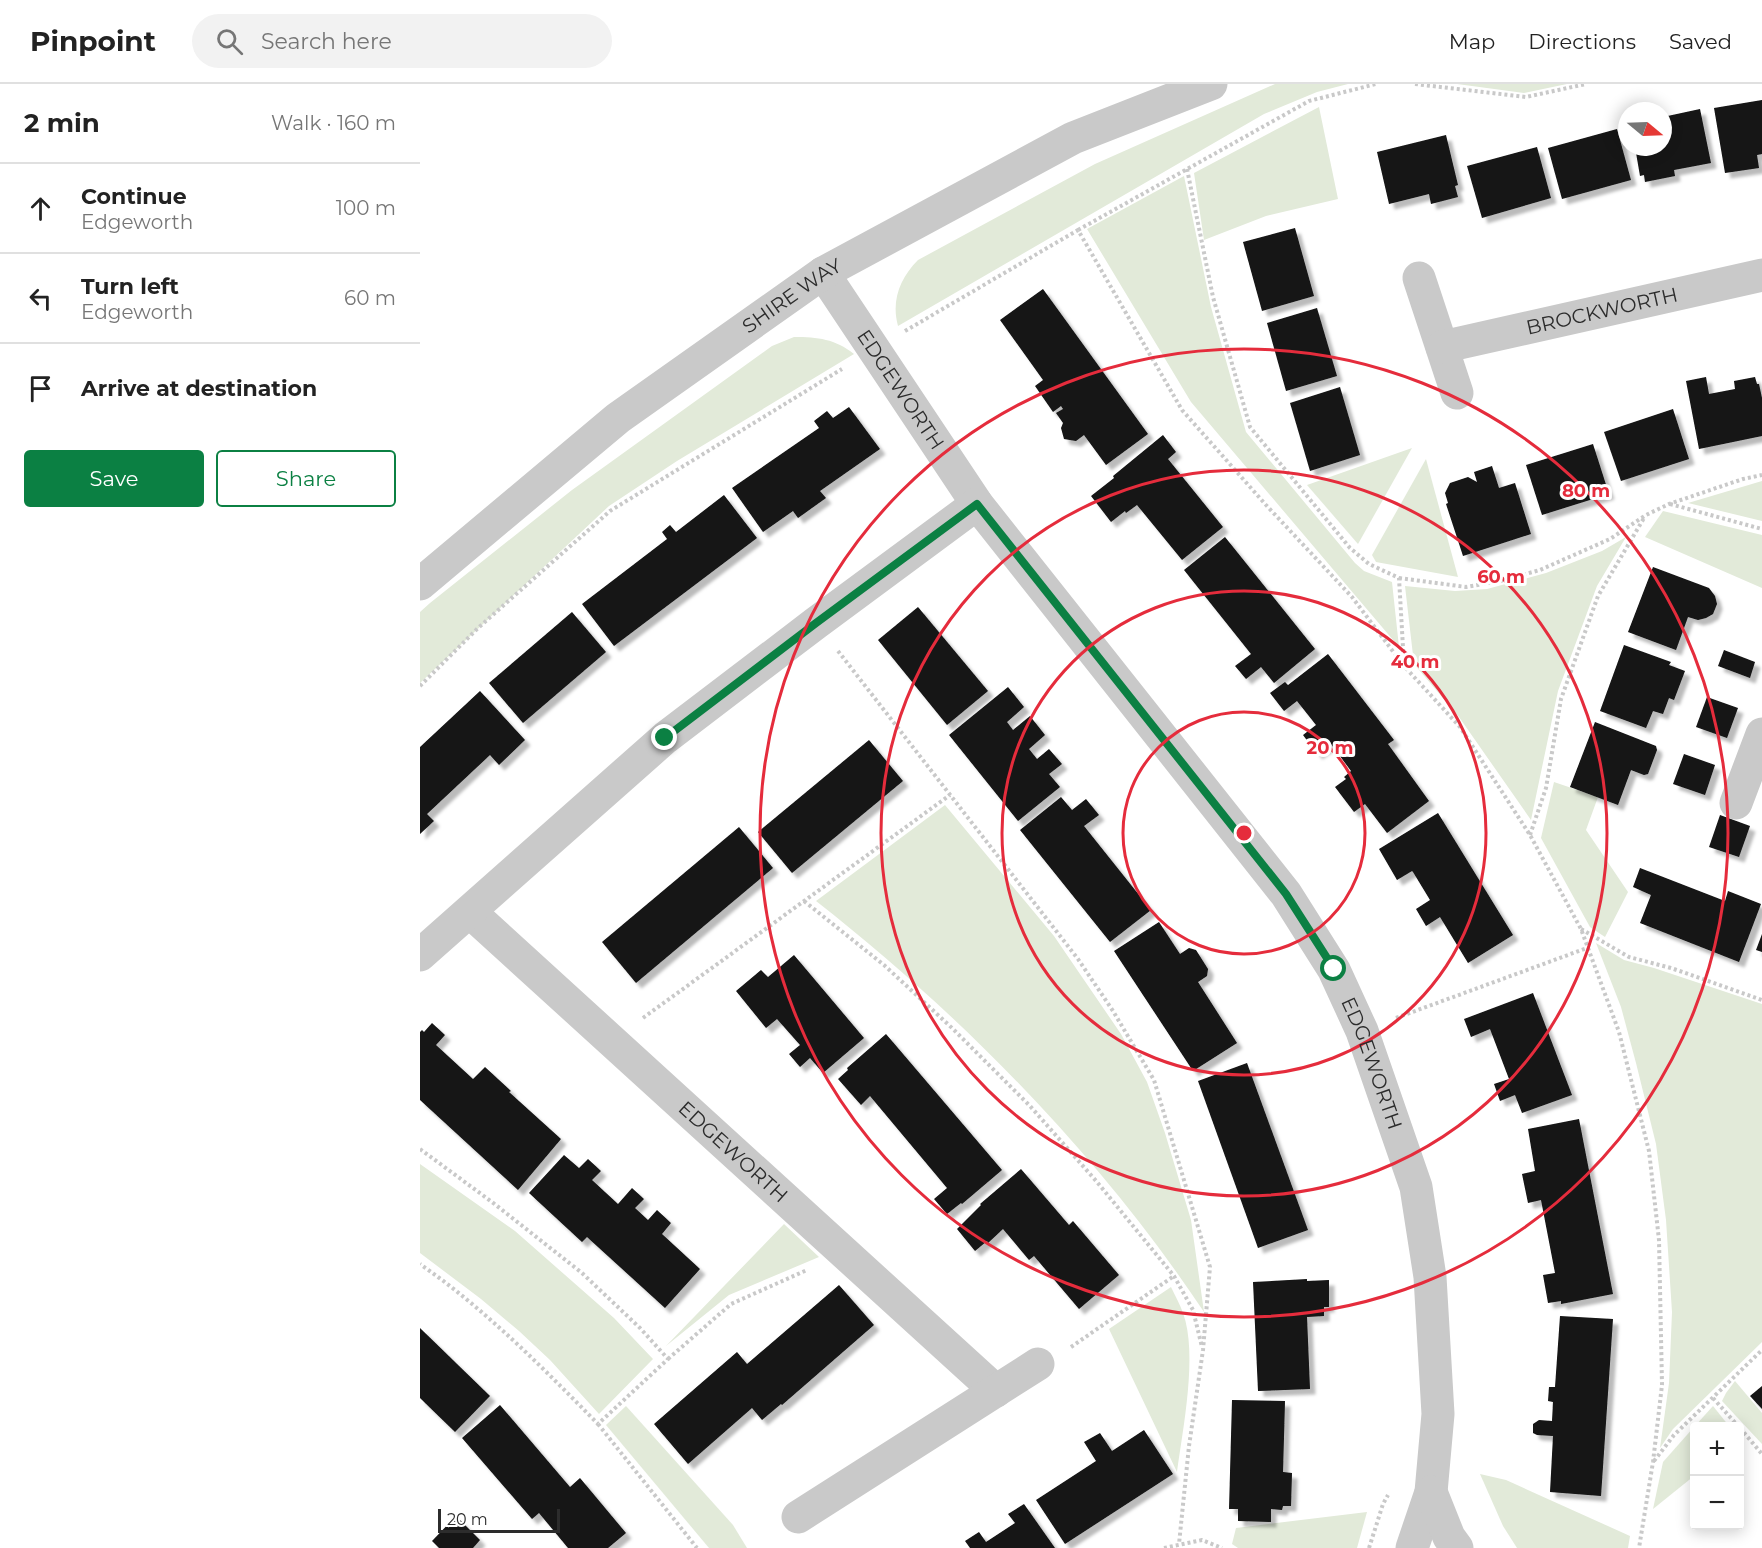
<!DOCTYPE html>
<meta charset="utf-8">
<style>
:root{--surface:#fff;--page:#f2f2f2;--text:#222;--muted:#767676;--line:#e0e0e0;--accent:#0b8043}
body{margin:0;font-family:Montserrat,sans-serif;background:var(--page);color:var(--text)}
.controls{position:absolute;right:18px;bottom:18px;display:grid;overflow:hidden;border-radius:6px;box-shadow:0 3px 15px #0003}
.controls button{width:54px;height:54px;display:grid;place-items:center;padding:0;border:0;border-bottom:2px solid var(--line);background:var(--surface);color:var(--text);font:30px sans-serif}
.compass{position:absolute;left:1198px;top:18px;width:54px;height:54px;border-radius:50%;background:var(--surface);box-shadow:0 3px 15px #0003;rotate:109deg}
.scale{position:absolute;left:18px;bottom:15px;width:122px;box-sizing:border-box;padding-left:6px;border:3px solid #2c2c2c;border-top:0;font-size:16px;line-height:21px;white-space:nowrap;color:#2c2c2c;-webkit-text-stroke:4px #fff;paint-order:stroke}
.stop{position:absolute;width:18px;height:18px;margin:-14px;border:4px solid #0b8043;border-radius:50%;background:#fff}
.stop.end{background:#0b8043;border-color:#fff;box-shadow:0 2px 6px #0008}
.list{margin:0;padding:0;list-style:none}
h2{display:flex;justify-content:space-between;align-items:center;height:78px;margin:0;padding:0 24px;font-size:26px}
h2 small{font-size:20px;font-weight:400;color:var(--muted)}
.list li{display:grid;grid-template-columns:39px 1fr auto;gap:18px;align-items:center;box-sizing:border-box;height:90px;padding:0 24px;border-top:2px solid var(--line)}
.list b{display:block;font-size:22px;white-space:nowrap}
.list p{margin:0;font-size:20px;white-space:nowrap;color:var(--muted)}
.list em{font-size:20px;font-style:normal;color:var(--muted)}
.actions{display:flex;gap:12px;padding:18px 24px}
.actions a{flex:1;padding:14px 0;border:2px solid var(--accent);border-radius:6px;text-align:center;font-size:21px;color:var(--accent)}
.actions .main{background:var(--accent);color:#fff}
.icon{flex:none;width:33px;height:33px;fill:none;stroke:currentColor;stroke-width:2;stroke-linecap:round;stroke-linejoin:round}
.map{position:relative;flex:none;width:1342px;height:1464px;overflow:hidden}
header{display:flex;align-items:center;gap:36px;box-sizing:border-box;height:84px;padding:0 30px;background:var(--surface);border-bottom:2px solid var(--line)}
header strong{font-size:28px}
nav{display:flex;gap:33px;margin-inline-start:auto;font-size:21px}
.search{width:420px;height:54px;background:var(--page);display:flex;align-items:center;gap:15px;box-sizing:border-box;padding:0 21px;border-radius:33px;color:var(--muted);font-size:22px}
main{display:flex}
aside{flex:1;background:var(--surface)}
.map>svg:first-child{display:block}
.green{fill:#e2ead9}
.building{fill:#131313;filter:url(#shadow)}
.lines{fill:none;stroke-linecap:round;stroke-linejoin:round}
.path{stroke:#c9c9c9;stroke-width:4;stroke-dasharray:3 3;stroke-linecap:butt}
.minor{stroke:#c9c9c9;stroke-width:33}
.route{stroke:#0b8043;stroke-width:8}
.ring{fill:none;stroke:#e52c3c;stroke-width:3}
.labels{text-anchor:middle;stroke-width:6;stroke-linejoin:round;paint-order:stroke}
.street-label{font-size:20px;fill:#2c2c2c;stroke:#fff}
.centre{fill:#e52c3c;stroke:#fff;stroke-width:3}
.ring-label{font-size:18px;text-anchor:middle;font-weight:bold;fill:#e52c3c;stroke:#fff;stroke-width:6;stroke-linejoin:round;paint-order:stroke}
</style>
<header>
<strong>Pinpoint</strong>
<div class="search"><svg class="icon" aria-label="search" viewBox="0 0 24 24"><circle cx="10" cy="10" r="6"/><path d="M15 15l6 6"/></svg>Search here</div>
<nav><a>Map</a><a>Directions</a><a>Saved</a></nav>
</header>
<main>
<aside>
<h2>2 min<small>Walk · 160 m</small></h2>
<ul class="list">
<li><svg class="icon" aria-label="ahead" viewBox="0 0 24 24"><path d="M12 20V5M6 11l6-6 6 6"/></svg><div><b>Continue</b><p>Edgeworth</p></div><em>100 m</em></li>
<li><svg class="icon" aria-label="left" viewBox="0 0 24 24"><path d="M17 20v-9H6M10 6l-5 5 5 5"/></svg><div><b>Turn left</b><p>Edgeworth</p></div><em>60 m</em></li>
<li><svg class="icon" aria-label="arrive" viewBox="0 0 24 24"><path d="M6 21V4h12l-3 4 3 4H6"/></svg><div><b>Arrive at destination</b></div></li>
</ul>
<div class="actions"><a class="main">Save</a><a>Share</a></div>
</aside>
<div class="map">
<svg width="1342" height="1464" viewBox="0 0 1342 1464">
<defs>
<filter id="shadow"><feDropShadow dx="5.5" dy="5.5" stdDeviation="1.5" flood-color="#0004"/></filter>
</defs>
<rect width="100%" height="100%" fill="#fff"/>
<g class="green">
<path d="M855,0H928L897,8L844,30L478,242C471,217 480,194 498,176L675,80Z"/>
<path d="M1037,0H1147L1104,9Z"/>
<path d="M899,23L918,115L846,132L784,156L774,89Z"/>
<path d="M764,92L791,223L826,348L935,479L944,487L972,498L979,563L771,318L667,145Z"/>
<path d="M374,253C398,253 415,255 434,270L257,377L189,422L0,599V528L10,519L152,406L352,262Z"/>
<path d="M992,364L938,460L887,401Z"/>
<path d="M1006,375L1038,493L956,478L952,471Z"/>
<path d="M1342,397V437L1268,419Z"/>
<path d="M1243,427L1342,451V504L1225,453Z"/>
<path d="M1206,453L1177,502L1138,607L1111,736L1039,633L994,580L985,502L1035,507L1067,505L1126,489L1182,467Z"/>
<path d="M1134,698L1178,713L1166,746L1208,808L1185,853L1170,843L1121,754Z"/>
<path d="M525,721L634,852L701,950L727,998L745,1049L771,1136L784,1228C680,1072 543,932 396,817Z"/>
<path d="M1176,859L1204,876L1234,884L1342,920V1258L1253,1345L1240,1364L1249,1299L1252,1228L1246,1136L1236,1060L1216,979L1201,923Z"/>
<path d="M0,1080L95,1147L194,1234L233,1275L179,1330L130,1276L99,1247L61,1215L0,1169Z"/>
<path d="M364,1140L399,1173L309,1211L246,1262Z"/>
<path d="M751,1203C755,1212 760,1220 763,1229C778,1270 763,1344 757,1388L689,1245Z"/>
<path d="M1315,1297L1342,1329V1360L1302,1317L1306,1309Z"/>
<path d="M206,1322L313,1441L327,1464H289L186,1341Z"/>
<path d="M1293,1322L1309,1342H1275Z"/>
<path d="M1274,1343V1392L1233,1425L1243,1378Z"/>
<path d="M1060,1390L1086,1396L1210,1452L1208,1464H1097L1083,1442Z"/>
<path d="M947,1428L937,1464H818L812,1460L816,1444Z"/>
</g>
<g class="building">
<path d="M1342,16V70L1337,71L1339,84L1305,89L1294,24Z"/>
<path d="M1280,25L1291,79L1254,86L1255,92L1225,98L1224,91L1220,92L1215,63H1243V33Z"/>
<path d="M1197,45L1211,96L1142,115L1128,64Z"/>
<path d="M1026,51L1038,101L1035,102L1038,113L1011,120L1009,110L969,120L957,68Z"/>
<path d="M1117,63L1131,114L1062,134L1047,82Z"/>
<path d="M875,144L894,212L842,227L823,158Z"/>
<path d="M623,205L728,350L686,381L664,351L656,357L644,355L641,344L643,339L636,329L643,325L641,322L633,328L615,302L623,296L580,236Z"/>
<path d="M897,224L917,292L866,307L847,239Z"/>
<path d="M1286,293L1289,310L1315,305L1314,297L1335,293L1337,300H1339L1342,314V352L1279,365L1266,297Z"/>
<path d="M920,303L940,371L890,387L870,319Z"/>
<path d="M429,323L460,365L400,407L406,414L378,434L373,427L343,448L312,404L399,344L394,337L407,327L413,334Z"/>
<path d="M1253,325L1269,375L1201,397L1184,348Z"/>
<path d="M743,351L756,368L748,375L803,443L762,476L717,421L706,429L705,427L691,438L671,412L694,394L693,392Z"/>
<path d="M1173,360L1189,410L1122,431L1106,381Z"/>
<path d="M1072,382L1079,404L1095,399L1111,450L1043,472L1026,420L1028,419L1025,409L1030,399L1048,393L1057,398L1054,388Z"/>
<path d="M304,411L337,454L194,562L162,520L247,455L242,448L250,441L256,448Z"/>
<path d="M805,453L895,565L854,599L841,583L826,595L815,582L831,570L764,486Z"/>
<path d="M1233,483L1289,504L1295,512L1297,520L1293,530L1286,534L1278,536L1268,533L1256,566L1208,548Z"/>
<path d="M498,523L568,607L527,641L458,556Z"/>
<path d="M152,528L186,568L103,639L69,599Z"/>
<path d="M1204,561L1251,578L1249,581L1265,587L1254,616L1249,614L1243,630L1233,627L1226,644L1180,627Z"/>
<path d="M1304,566L1335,578L1330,594L1298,582Z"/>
<path d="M908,570L974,656L968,660L1009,717L967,749L945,720L934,728L915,703L926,695L924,693L931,687L911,660L897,670L883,651L896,641L877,617L864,627L850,609L865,598L868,601Z"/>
<path d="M588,603L604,623L587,638L593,646L610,632L625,651L609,665L617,675L629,665L642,680L629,690L640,703L598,737L529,651Z"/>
<path d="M60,607L105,656L79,681L70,671L7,730L14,737L0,750V663Z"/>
<path d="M1287,613L1318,624L1307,654L1276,643Z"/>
<path d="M1175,638L1236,662L1237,666L1228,690L1224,691L1211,686L1198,721L1150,703Z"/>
<path d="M449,656L483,697L372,789L338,748Z"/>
<path d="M1264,670L1295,681L1285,711L1253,700Z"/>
<path d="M641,713L652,726L666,715L679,731L664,742L731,826L690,858L600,746Z"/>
<path d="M1018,729L1093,851L1048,879L1020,833L1006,842L996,825L1010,816L993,788L992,787L977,796L959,765Z"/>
<path d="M1300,731L1330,742L1319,773L1289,763Z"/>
<path d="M319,743L353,784L216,899L182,858Z"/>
<path d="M1220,784L1305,817L1308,807L1341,820L1319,878L1220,839L1231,811L1213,803Z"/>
<path d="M739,838L760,870L769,864L776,866L788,885L787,892L778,898L817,959L773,987L694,867Z"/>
<path d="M1342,850V868L1336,866Z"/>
<path d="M374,871L444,954L403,989L390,974L380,983L369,970L380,961L357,935L346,944L316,907L341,886L348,893Z"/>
<path d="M1113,909L1152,1011L1102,1029L1095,1011L1080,1017L1074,1000L1089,995L1070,945L1051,953L1044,935Z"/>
<path d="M12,939L25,951L16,961L53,995L65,983L91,1007L89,1008L141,1055L98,1106L0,1016V948L2,946L4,948Z"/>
<path d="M466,950L582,1086L542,1120L541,1119L527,1130L514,1115L527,1104L450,1012L441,1021L418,995L428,986L427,984Z"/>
<path d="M827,979L888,1146L838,1164L778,997Z"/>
<path d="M1159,1035L1193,1210L1141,1220V1217L1128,1219L1123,1191L1135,1189L1121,1116L1108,1119L1102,1090L1115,1087L1108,1045Z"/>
<path d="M144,1071L159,1084L168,1075L181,1087L172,1096L198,1120L212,1104L224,1115L215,1124L228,1136L237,1126L251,1139L242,1150L280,1185L245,1224L167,1153L162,1158L109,1109Z"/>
<path d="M601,1085L649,1141L653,1137L699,1191L659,1225L614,1172L609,1176L583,1145L568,1159L567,1157L555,1167L537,1145L561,1121L560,1120Z"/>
<path d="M887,1195V1197L909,1196V1223H904V1232L887,1233L890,1305L838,1307L833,1198Z"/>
<path d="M419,1201L454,1241L362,1321L361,1320L342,1336L332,1324L268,1380L234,1340L317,1268L327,1280Z"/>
<path d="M1140,1232L1193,1235L1181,1412L1130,1408L1133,1352L1117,1351L1113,1349V1340L1119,1336L1132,1337L1133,1318L1128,1317L1129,1303H1135Z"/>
<path d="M0,1244L70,1312L35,1348L0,1314Z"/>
<path d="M1342,1302V1325L1330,1312Z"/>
<path d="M812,1316L865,1317L863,1388L872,1389L871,1422H863L862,1426L851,1425V1438L818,1437V1425H809Z"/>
<path d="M80,1321L150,1403L160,1394L206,1449L188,1464H148L119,1429L112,1435L42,1354Z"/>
<path d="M724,1346L753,1390L645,1460L616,1416L676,1377L664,1358L680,1349L692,1367Z"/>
<path d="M604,1420L635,1464H550L545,1457L559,1448L566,1458L595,1439L588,1430Z"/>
<path d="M36,1432L60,1456L53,1464H19L12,1457Z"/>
</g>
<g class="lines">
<g class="path">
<path d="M995,0L1106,13L1166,0"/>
<path d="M767,85L793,213L830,343L930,464L949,480L979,494L984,581"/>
<path d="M658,146L889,17L956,0"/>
<path d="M485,247L658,146L762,326L846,421L932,513L984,582L1040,643L1110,751L1161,845L1199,948L1229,1067L1239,1156L1242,1301L1233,1378L1219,1464"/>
<path d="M1250,420L1342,445"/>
<path d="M979,494L1046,503L1080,497L1120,486L1190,455L1226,431L1249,420L1323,395L1342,391"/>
<path d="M418,567L658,875L693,927L734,996L790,1183L783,1266L769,1362L759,1460"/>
<path d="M0,602L58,544L190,427L422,285"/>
<path d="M1110,751L1126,704L1141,615L1178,512L1224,434"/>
<path d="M384,817L464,881L532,944L610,1022L677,1098L754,1192L773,1226L782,1263"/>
<path d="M1161,845L1209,873L1251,884L1342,916"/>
<path d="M223,934L530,711"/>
<path d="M976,934L1167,864"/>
<path d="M0,1065L72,1118L162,1189L220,1244L248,1275L178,1340C122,1283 66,1226 0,1180"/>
<path d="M651,1263L754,1192"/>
<path d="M248,1275L311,1220L387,1186"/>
<path d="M1293,1314L1318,1342"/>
<path d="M178,1340L277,1464"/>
<path d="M1320,1344L1342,1370"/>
<path d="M1234,1377L1254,1351L1342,1266"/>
<path d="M744,1464L782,1456L802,1464"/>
<path d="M949,1464L963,1420L968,1411"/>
</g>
<g class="minor">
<path id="s1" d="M403,189L557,420L866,810L914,886L942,947L996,1103L1010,1193L1018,1330L1011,1408L992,1464"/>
<path d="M999,194L1037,309"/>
<path id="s2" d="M1022,263L1342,191"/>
<path id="s3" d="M0,500L198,334L403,189L653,54L791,0"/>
<path d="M1316,719L1342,650"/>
<path id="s4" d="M50,828L576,1307"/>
<path d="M0,871L245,654L396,539L557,420"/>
<path d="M1011,1408L1029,1453L1037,1464"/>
<path d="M378,1433L618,1280"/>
</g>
</g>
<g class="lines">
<path class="route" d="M245,654L396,539L557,420L866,810L914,885"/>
</g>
<g class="ring">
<circle cx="824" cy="749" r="121"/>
<circle cx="824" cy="749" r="242"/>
<circle cx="824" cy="749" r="363"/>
<circle cx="824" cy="749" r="484"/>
</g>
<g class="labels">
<g class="street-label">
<text dy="7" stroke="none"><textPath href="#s3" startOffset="471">SHIRE WAY</textPath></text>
<text dy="7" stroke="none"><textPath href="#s2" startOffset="164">BROCKWORTH</textPath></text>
<text dy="7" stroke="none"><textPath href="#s1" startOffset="140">EDGEWORTH</textPath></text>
<text dy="7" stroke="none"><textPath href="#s1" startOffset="966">EDGEWORTH</textPath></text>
<text dy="7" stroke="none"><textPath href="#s4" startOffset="356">EDGEWORTH</textPath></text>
</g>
</g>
<circle cx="824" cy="749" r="9" class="centre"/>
<g class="ring-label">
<text x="1166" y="413">80 m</text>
<text x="1081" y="499">60 m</text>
<text x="995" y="584">40 m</text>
<text x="910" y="670">20 m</text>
</g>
</svg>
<div class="controls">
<button>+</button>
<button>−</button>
</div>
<svg class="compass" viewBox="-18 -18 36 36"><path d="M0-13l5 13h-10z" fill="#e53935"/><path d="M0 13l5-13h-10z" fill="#767676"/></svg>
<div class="scale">20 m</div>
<div class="stop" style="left:914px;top:885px"></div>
<div class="stop end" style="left:245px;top:654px"></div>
</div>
</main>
